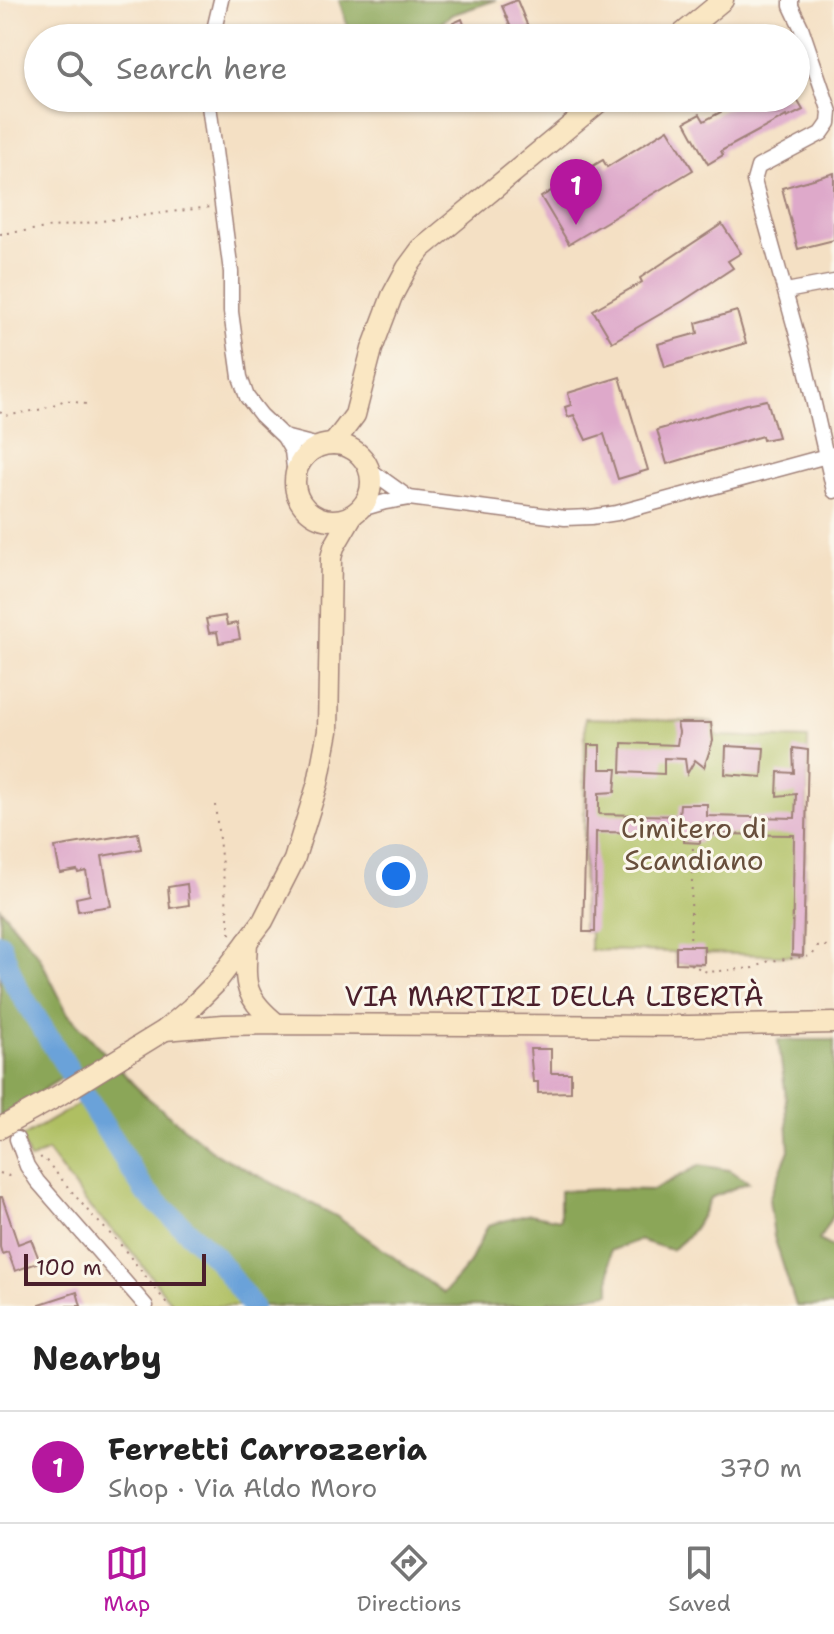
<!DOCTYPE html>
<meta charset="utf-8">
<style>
:root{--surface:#fff;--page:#f6f6f6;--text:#222;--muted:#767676;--line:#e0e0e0;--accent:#b5179e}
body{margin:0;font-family:"Shantell Sans",sans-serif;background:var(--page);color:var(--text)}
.scale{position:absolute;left:24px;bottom:20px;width:182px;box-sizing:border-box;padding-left:8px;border:4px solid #4a1f2b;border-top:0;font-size:22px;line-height:28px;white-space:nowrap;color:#4a1f2b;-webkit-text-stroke:6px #fbf7ec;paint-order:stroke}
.you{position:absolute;left:396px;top:876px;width:28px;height:28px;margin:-20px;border:6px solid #fff;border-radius:50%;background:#1a73e8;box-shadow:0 0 0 12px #1a73e833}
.badge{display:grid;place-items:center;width:52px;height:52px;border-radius:50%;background:var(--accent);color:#fff;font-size:26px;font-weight:700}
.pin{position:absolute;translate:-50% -66px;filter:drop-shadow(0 2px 4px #0008)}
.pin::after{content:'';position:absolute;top:42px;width:28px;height:24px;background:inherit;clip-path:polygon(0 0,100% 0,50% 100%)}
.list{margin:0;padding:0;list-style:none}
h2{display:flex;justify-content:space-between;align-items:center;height:104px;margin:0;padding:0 32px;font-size:34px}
h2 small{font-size:26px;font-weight:400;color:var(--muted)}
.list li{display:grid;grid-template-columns:52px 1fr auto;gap:24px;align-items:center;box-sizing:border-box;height:112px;padding:0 32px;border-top:2px solid var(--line)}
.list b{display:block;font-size:30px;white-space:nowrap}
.list p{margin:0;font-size:26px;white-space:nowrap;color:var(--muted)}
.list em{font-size:26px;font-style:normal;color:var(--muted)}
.icon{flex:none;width:44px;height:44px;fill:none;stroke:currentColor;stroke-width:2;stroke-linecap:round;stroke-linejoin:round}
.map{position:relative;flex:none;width:834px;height:1306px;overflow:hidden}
.search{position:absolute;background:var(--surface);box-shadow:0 2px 6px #0004;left:24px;right:24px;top:24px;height:88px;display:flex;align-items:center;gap:20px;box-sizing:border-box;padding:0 28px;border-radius:44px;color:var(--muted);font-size:30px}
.sheet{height:216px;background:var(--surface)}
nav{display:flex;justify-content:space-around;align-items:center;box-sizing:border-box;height:112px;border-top:2px solid var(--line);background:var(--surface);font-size:22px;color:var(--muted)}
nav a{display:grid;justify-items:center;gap:4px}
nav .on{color:var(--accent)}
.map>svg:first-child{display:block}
.green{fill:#afbf62;stroke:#7c6f46;stroke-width:2}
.forest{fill:#8ba658;stroke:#6a6242;stroke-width:2}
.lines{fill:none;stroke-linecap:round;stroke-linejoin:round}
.river{stroke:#6ba2d9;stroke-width:22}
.building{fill:#dea9ca}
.street-casing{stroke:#9f8078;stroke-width:17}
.secondary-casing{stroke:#9f8078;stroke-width:23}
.path{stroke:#9f8078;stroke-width:2;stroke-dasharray:2 6;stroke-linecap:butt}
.street{stroke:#fff;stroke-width:14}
.secondary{stroke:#fae7c3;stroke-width:20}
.labels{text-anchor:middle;stroke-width:6;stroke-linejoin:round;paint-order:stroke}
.park-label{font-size:28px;fill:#684f3c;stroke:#fbf7ec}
.street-label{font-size:28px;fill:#4a1f2b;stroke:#fbf7ec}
</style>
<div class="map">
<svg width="834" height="1306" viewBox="0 0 834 1306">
<rect width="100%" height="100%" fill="#fbf7ec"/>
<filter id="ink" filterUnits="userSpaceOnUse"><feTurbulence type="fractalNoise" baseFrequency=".0125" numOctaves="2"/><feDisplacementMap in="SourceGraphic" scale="16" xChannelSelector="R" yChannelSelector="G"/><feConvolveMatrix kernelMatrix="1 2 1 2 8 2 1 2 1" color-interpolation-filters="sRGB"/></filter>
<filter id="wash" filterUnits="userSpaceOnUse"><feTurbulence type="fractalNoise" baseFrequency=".006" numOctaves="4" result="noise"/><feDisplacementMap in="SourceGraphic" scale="32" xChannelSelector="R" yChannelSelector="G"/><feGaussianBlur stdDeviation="1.8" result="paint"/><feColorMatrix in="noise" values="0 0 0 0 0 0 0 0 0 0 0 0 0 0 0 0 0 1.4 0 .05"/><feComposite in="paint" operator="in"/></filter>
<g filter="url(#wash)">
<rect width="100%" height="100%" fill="#f4e0c4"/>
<g class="green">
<path d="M585,718L713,722L717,736L808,739L803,956L704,953V964L676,963L675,952L590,950V932L583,931Z"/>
<path d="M87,1099L144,1189L216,1258L252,1306H174L124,1242L91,1209L47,1151L30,1160L21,1138Z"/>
</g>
<g class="forest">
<path d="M339,0H496L451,15L427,34V38H351Z"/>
<path d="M0,908L39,956L68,1014L142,1093L215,1153L336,1216L444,1293L469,1264L488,1225L530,1214L560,1220V1191L601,1189L653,1190L700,1165L729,1170L749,1182L710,1198C700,1220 692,1237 671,1250L639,1240L610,1251V1293L548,1302L546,1306H252L216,1258L144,1190L70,1073L0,1117Z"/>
<path d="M778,1040H834V1213L819,1240L834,1248V1306H796L774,1237L769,1199L789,1150L785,1089Z"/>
</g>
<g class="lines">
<path class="river" d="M0,944L16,986L144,1190L216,1258L252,1306"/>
</g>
<g id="blocks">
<g class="building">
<path d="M517,0L528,27L530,26L535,38H515L502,6Z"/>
<path d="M462,19L469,38H438L435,31Z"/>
<path d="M747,98H796L803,110L787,118L786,116L721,151L723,155L708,164L685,122L700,114L704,121Z"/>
<path d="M668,129L693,170L569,244L541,197L603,160L607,167Z"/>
<path d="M834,173V240L798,249L782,188Z"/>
<path d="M722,224L741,253L728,261L733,268L683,301L612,342L593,310L642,282L640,278Z"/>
<path d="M737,311L746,343L665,367L658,344L698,333L696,323Z"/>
<path d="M620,377L648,470L618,479L604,434L586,440L574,415L568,417L565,407L571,405L568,393Z"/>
<path d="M767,400L778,437L763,440L762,436L667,464L657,430L747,404Z"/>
<path d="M225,616L227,625L237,623L240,639L219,643L217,632L209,633L206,619Z"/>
<path d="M677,723H711L713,741L704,767L695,760L687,774L685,759L664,758V774L621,772L622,743L677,745L679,732Z"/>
<path d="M588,745H600V769H617L615,792L599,793V814L679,816L680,804H707V816L795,818L796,794L777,796L778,772L794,773L793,748L808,750L803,956L792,955L794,835L713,834L712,837L700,836V843L684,842V836L671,835L672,833L596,832L595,932H583Z"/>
<path d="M726,746L764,748L762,777L725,774Z"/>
<path d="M138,833L141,849L102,856L111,906L78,911L76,898L90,895L86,871L78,873L77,870L60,873L55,847Z"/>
<path d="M187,884L189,905L170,908L168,887Z"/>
<path d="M676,946H704V964L676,963Z"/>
<path d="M530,1049H551V1073H571V1092L538,1093V1082H533Z"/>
<path d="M0,1197H2L18,1244L31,1239L40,1262L15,1271L8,1252L2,1254L0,1247Z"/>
<path d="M77,1292L81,1306H40V1304Z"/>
</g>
</g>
</g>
<g filter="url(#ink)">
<use href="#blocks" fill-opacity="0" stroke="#9f8078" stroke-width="2"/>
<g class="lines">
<defs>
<g id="street">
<path d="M791,0V6L801,27L830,112L829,123L822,133L758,167L754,181L804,360L834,491"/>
<path d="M212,38L221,0"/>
<path d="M208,98L231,272V312L240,377L247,397L261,415L284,437L292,451L295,476"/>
<path d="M786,291L834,282"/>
<path d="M284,437L319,446"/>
<path d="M370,470L409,498"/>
<path d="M361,509L385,502L409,498L565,518L591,517L617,513L834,454"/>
<path d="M17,1139L27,1166L37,1181L146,1306"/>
</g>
<g id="secondary">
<path d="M677,38L723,0"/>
<circle cx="333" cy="482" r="38"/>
<path d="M333,444L355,415L372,349L392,296L407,268L421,249L604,98"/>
<path d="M247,942C245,983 242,996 277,1024"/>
<path d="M165,1030L223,1025L277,1024L689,1026L834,1023"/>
<path d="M0,1128L58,1096L165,1030L191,1008L215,984L263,921L294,860L318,783L328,731L331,558L334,547L352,516"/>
</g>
</defs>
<use href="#street" class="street-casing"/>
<use href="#secondary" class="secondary-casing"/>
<g class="path">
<path d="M0,234L210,207"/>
<path d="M0,412L5,416L43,409L65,400L91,405"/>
<path d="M215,805L230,933L232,934"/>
<path d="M690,946L693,845"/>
<path d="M690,964L707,972L754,968L769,961L812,956L817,947L832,945"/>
<path d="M40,1158L43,1157L88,1211L120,1244L169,1306"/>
<path d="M0,1173L8,1176L14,1173"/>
</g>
<use href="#street" class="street"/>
<use href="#secondary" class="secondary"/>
</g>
</g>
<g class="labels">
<g class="park-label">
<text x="694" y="838">Cimitero di<tspan x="694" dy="32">Scandiano</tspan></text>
</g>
<g class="street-label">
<text x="554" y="1006">VIA MARTIRI DELLA LIBERTÀ</text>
</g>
</g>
</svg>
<div class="scale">100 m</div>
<div class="you"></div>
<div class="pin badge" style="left:576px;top:225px">1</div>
<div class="search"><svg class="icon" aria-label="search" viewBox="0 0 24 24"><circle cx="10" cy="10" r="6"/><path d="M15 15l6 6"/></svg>Search here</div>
</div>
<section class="sheet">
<h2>Nearby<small></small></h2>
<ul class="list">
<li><span class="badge">1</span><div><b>Ferretti Carrozzeria</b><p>Shop · Via Aldo Moro</p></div><em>370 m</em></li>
</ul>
</section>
<nav>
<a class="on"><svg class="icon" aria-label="map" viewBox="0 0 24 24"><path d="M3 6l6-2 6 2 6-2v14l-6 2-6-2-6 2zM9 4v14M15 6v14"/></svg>Map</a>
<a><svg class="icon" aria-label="directions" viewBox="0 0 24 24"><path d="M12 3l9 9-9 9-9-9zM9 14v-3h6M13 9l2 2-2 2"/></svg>Directions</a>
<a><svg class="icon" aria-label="saved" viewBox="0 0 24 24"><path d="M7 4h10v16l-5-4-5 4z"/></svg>Saved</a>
</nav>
